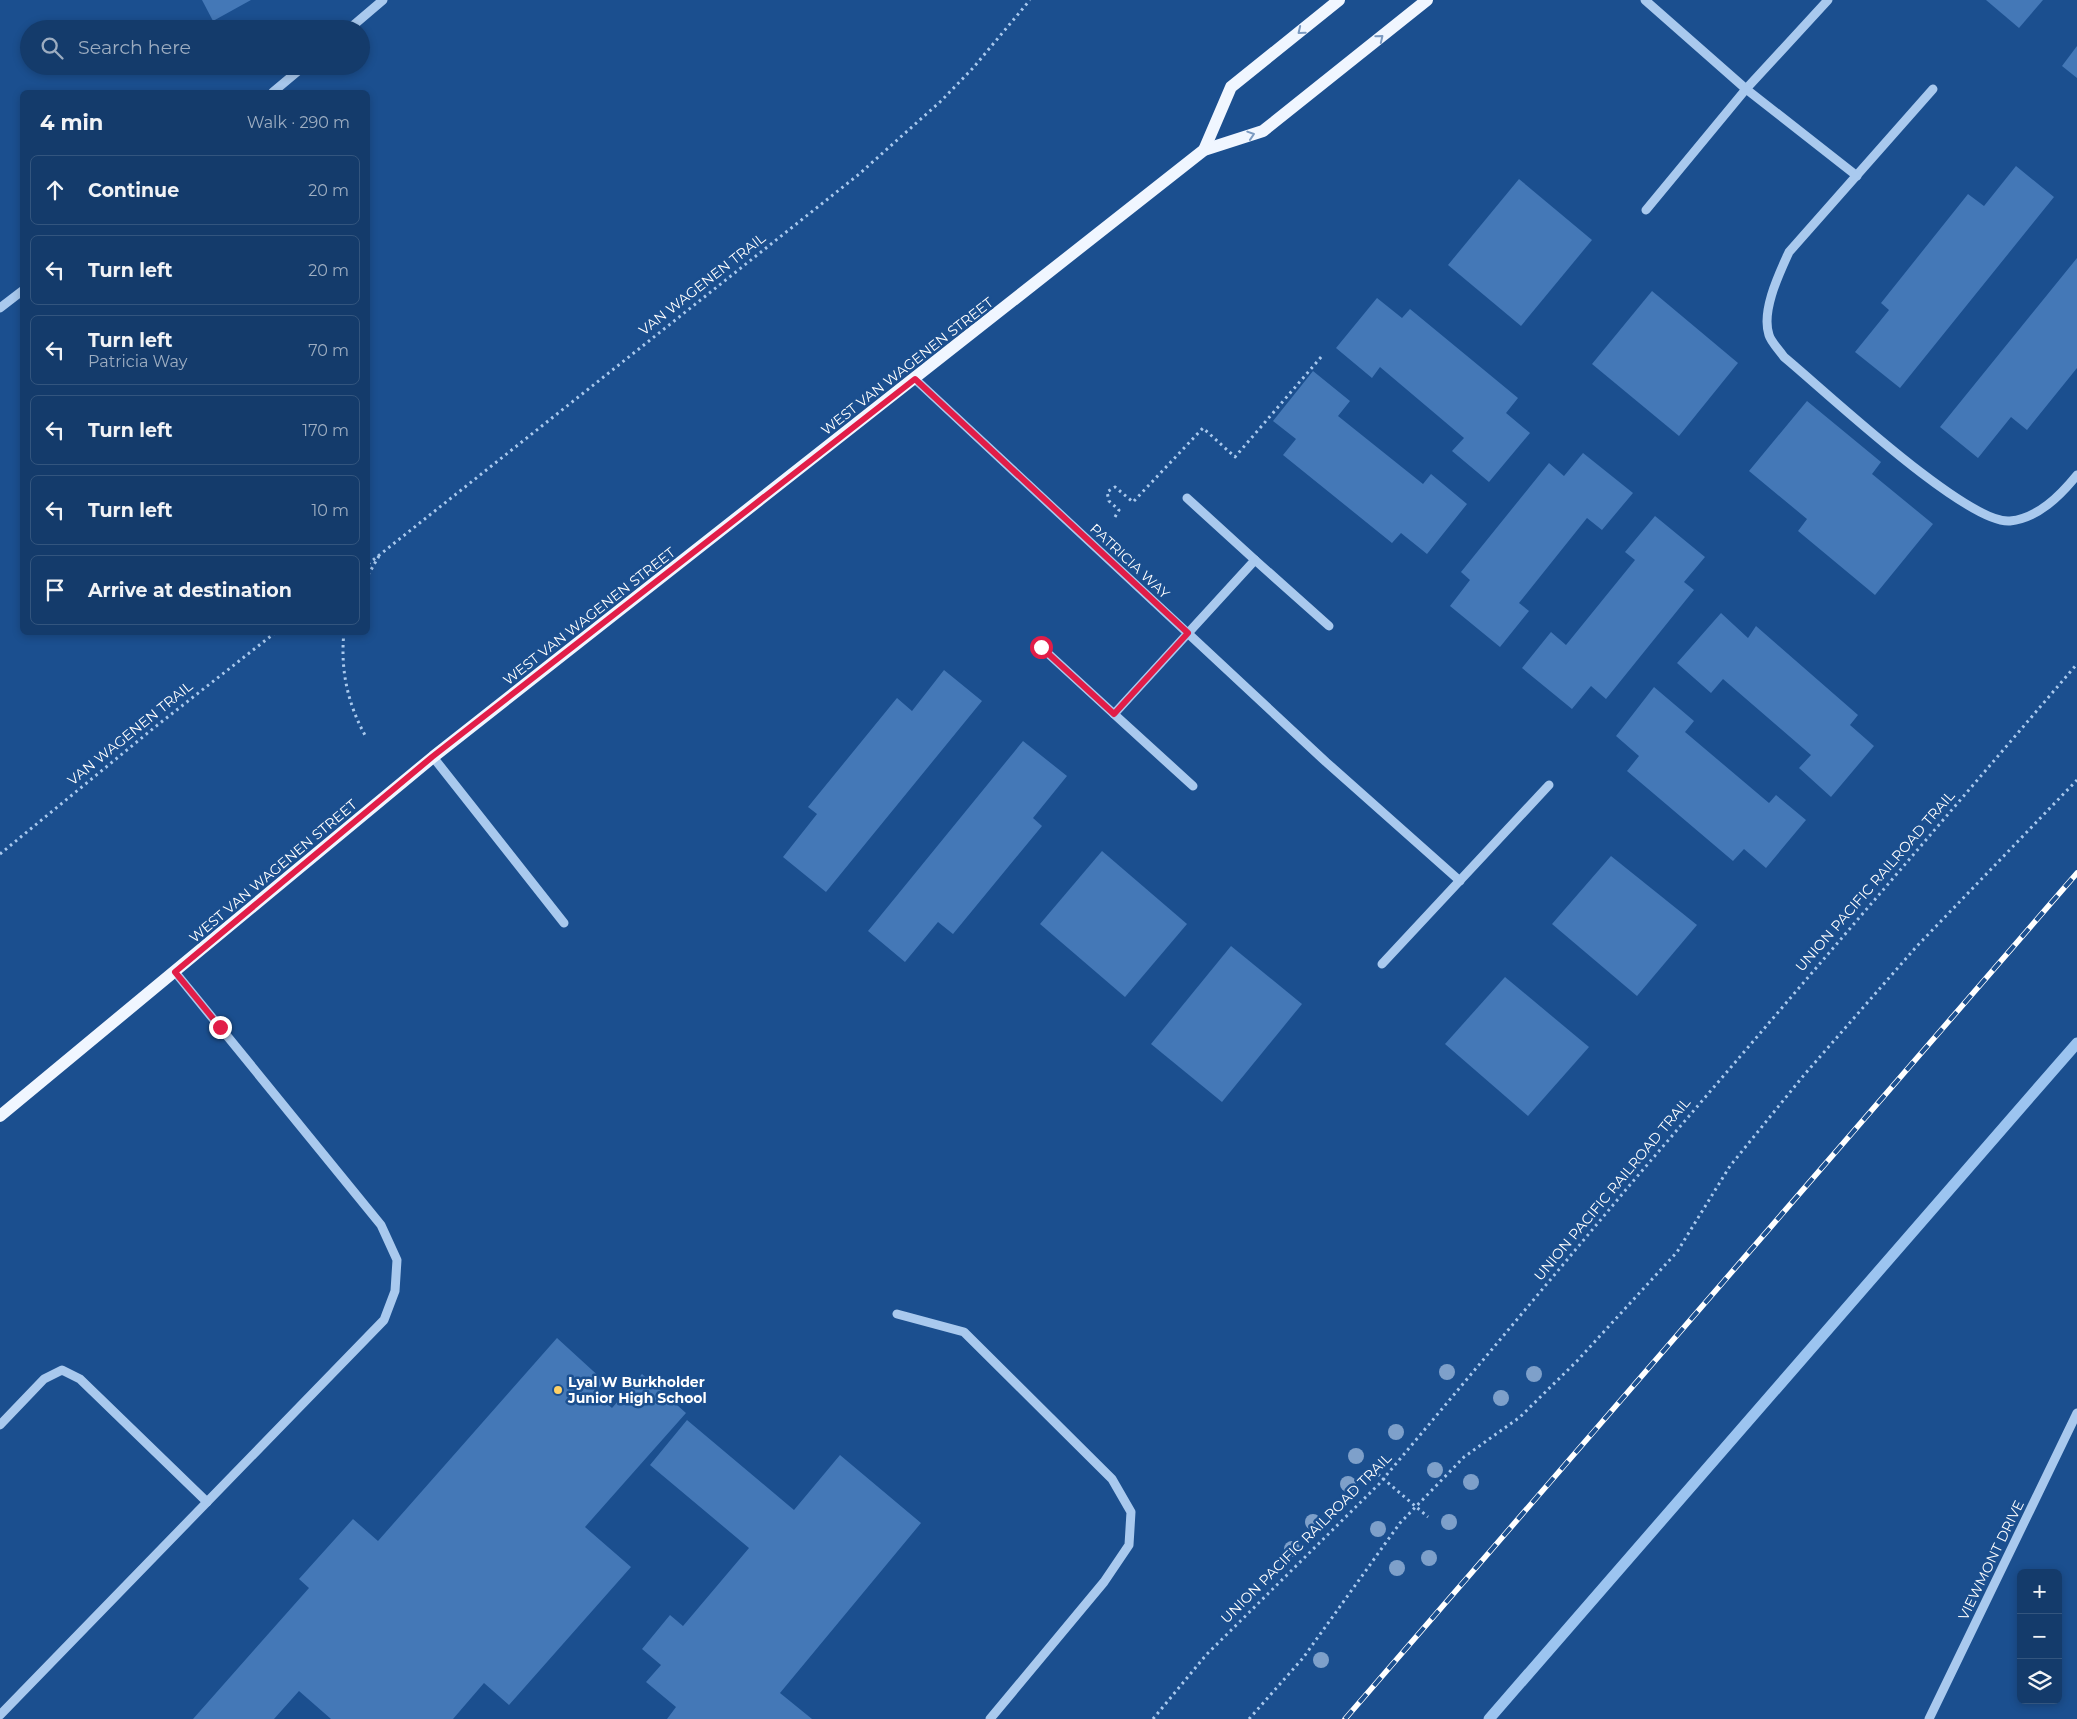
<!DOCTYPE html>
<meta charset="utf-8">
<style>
:root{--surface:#143b6b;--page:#214673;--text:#f1f3f6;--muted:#9dadc1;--line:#33557e}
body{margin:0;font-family:Montserrat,sans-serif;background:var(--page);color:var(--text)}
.controls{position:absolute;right:15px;bottom:15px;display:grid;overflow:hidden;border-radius:8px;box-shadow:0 2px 8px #0003}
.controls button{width:45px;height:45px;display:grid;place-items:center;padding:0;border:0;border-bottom:1px solid var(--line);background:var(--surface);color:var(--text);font:25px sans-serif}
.stop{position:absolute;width:15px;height:15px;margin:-11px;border:4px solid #e11d48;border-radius:50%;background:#fff}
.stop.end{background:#e11d48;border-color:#fff;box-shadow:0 1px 5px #0008}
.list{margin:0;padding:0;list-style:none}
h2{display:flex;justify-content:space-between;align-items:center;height:65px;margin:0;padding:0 20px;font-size:21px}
h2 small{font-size:16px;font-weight:400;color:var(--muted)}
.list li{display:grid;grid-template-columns:32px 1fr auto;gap:15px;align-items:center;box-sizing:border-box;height:70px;margin:0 10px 10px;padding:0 10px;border:1px solid var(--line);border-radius:8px}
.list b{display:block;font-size:19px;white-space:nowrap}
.list p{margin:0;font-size:16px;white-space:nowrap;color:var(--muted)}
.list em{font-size:16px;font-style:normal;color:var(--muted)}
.icon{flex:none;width:28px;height:28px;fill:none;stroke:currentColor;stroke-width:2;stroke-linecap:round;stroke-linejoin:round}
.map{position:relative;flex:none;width:2077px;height:1719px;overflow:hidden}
.search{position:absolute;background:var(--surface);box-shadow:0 2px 8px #0003;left:20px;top:20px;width:350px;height:55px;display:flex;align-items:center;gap:12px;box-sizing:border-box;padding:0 18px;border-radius:28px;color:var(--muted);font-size:19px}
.panel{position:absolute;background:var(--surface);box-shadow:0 2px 8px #0003;left:20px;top:90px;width:350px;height:545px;border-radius:8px}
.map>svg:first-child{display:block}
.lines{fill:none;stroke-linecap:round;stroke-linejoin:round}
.stream{stroke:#9cc4f0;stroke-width:11}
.building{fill:#4478b7}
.path{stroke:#a9c9ee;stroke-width:3;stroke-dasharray:2.5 4;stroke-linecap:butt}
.minor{stroke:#a9c9ee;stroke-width:9}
.major{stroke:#f0f6ff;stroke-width:12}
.rail-casing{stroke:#fff;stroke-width:5.5}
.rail{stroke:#1b4f8f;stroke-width:4;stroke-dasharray:11;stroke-linecap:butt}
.tree{fill:#7ea0ca}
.oneway{stroke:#7b9ac1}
.route{stroke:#e11d48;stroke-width:6}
.poi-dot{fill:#ffd166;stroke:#1b4f8f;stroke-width:2}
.labels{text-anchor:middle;stroke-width:5;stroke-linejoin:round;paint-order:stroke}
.street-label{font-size:14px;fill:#fff;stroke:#1b4f8f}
.poi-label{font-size:14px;font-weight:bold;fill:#fff;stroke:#1b4f8f;text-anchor:start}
</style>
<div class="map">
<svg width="2077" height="1719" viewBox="0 0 2077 1719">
<rect width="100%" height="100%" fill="#1b4f8f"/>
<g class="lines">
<path class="stream" d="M1489,1719L2077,1043"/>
</g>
<g class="building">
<path d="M202,0H251L213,21Z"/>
<path d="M1986,0H2043L2019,28Z"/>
<path d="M2077,46V78L2062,66Z"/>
<path d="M2016,166L2054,197L1900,388L1855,352L1889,310L1881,303L1968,194L1984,206Z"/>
<path d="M1519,179L1592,240L1521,326L1448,265Z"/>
<path d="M2077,258V368L2027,430L2011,417L1978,458L1940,427Z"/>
<path d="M1652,291L1738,363L1679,436L1592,364Z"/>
<path d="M1377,298L1402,318L1410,309L1518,398L1506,413L1530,433L1489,482L1452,451L1464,438L1380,367L1372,378L1336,348Z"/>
<path d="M1313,371L1350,401L1338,416L1423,484L1431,474L1467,504L1427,554L1401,533L1392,543L1283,455L1296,439L1273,421Z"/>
<path d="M1807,401L1881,462L1872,474L1933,524L1875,595L1798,531L1807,519L1749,471Z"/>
<path d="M1583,453L1633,493L1602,530L1587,518L1519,603L1529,611L1500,647L1450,606L1470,580L1461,572L1549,463L1564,476Z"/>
<path d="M1655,516L1705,557L1684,582L1694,590L1606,699L1591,686L1572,709L1522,668L1551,632L1566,645L1635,560L1625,552Z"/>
<path d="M1721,613L1748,638L1756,626L1858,715L1850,725L1874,746L1831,797L1799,768L1811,755L1723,679L1711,693L1677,663Z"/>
<path d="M944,670L982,701L826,892L783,857L817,814L808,807L897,698L912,711Z"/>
<path d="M1654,687L1694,721L1685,732L1769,803L1776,795L1806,820L1766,868L1744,849L1733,861L1627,771L1639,756L1616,736Z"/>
<path d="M1023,741L1067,776L1033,818L1042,826L953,934L938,922L905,962L868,931Z"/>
<path d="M1102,851L1187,924L1125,997L1040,924Z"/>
<path d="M1611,856L1697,925L1637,996L1552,924Z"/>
<path d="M1231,946L1302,1004L1222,1102L1151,1044Z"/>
<path d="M1505,977L1589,1047L1528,1116L1445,1044Z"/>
<path d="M557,1338L604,1381L595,1393L612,1408L642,1374L686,1413L585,1527L631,1567L509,1705L484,1683L453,1719H331L299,1691L274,1719H193L309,1588L299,1579L353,1519L378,1541Z"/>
<path d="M687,1420L794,1510L840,1455L921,1523L780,1693L812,1719H667L676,1707L646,1682L661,1665L642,1649L670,1615L683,1626L749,1548L650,1465Z"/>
</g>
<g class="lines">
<g class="path">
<path d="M1115,517L1119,510L1109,501L1107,492L1115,487L1133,502L1203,428L1235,457L1322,356"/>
<path d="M368,564L858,175L941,101L973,68L1030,0"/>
<path d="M368,575L379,556"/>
<path d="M344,632C340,670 348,705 366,737"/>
<path d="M0,854L155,727L276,632"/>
<path d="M1373,1470L1428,1517"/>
<path d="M1153,1719L1206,1655L1379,1484L1629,1186L2077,664"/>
<path d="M1249,1719L1303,1658L1400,1523L1464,1457L1520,1417L1577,1361L1677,1252L1730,1166L1804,1075L1917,946L2077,780"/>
</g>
<g class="minor">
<path d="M1645,0L1746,89L1857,176"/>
<path d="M349,29L383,0"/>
<path d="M1933,89L1789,252C1779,274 1761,311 1769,335C1771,342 1780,351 1784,357C1823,389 1967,525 2010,521C2038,518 2060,496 2077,475"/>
<path d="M273,92L304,66"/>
<path d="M1646,210L1746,89L1828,0"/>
<path d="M0,308L22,291"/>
<path d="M915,379L1326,762L1460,881"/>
<path d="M1255,560L1329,626"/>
<path d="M1041,647L1114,714L1255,560L1187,498"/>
<path d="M1114,714L1193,786"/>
<path d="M433,757L564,923"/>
<path d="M1382,964L1549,785"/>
<path d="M897,1314L964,1332L1112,1479L1131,1512L1129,1545L1104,1582L990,1719"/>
<path d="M0,1425L44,1379L62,1370L80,1379L207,1502"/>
<path d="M0,1715L384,1320L395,1291L397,1260L381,1225L175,972"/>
<path d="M1929,1719L2077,1413"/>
</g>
<g class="major">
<path d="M1204,150L1231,87L1339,0"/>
<path d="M0,1116L433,757L1204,150L1263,131L1427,0"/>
</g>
<defs>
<path id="rail" d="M1345,1719L2077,873"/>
</defs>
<use href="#rail" class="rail-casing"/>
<use href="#rail" class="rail"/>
</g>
<g class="tree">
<circle cx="1447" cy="1372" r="8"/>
<circle cx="1534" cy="1374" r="8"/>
<circle cx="1501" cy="1398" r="8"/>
<circle cx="1396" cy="1432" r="8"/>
<circle cx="1356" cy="1456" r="8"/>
<circle cx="1435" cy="1470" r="8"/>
<circle cx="1471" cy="1482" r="8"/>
<circle cx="1348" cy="1484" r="8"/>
<circle cx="1313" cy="1522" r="8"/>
<circle cx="1449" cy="1522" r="8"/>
<circle cx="1378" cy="1529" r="8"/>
<circle cx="1292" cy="1549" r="8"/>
<circle cx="1429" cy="1558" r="8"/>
<circle cx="1397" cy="1568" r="8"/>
<circle cx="1321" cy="1660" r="8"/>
</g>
<defs><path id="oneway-chevron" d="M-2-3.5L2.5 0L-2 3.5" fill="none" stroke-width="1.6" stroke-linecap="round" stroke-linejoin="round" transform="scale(1.25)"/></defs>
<g class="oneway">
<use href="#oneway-chevron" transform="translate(1301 31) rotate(141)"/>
<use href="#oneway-chevron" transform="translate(1380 38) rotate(-39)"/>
<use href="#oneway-chevron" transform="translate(1251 135) rotate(-18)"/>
</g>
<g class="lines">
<path class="route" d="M220,1027L175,972L432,757L915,379L1188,633L1114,714L1041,647"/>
</g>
<circle class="poi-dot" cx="558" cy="1390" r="5"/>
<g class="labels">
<g class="street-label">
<text transform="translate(702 284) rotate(-38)" y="5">VAN WAGENEN TRAIL</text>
<text transform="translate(907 366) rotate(-38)" y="5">WEST VAN WAGENEN STREET</text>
<text transform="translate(1130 561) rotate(43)" y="5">PATRICIA WAY</text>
<text transform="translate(589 616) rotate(-38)" y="5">WEST VAN WAGENEN STREET</text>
<text transform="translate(130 733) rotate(-39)" y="5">VAN WAGENEN TRAIL</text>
<text transform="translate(273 871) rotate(-40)" y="5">WEST VAN WAGENEN STREET</text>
<text transform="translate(1875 881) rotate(-49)" y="5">UNION PACIFIC RAILROAD TRAIL</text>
<text transform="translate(1612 1189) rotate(-50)" y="5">UNION PACIFIC RAILROAD TRAIL</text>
<text transform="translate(1306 1538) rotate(-45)" y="5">UNION PACIFIC RAILROAD TRAIL</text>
<text transform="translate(1991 1560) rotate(-64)" y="5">VIEWMONT DRIVE</text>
</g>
<g class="poi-label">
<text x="568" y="1387">Lyal W Burkholder<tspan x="568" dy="16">Junior High School</tspan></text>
</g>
</g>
</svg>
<div class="controls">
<button>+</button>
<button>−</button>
<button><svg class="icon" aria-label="layers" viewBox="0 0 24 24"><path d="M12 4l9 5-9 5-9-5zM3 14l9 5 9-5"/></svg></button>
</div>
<div class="stop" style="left:1041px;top:647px"></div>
<div class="stop end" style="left:220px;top:1027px"></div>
<div class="search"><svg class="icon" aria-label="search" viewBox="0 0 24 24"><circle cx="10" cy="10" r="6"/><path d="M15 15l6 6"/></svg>Search here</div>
<section class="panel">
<h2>4 min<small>Walk · 290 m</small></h2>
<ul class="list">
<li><svg class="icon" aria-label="ahead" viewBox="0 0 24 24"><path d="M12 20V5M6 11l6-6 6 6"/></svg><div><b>Continue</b></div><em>20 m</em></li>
<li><svg class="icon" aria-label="left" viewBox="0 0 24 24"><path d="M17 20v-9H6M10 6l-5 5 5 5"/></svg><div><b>Turn left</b></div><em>20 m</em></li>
<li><svg class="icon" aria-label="left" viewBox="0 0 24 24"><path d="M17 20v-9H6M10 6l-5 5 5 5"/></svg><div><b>Turn left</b><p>Patricia Way</p></div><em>70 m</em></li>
<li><svg class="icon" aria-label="left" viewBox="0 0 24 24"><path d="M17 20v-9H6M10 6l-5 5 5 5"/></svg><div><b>Turn left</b></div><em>170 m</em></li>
<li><svg class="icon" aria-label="left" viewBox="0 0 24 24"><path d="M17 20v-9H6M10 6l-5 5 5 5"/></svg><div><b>Turn left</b></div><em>10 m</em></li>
<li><svg class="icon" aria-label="arrive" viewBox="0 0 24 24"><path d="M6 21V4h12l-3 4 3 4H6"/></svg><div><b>Arrive at destination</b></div></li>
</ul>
</section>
</div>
